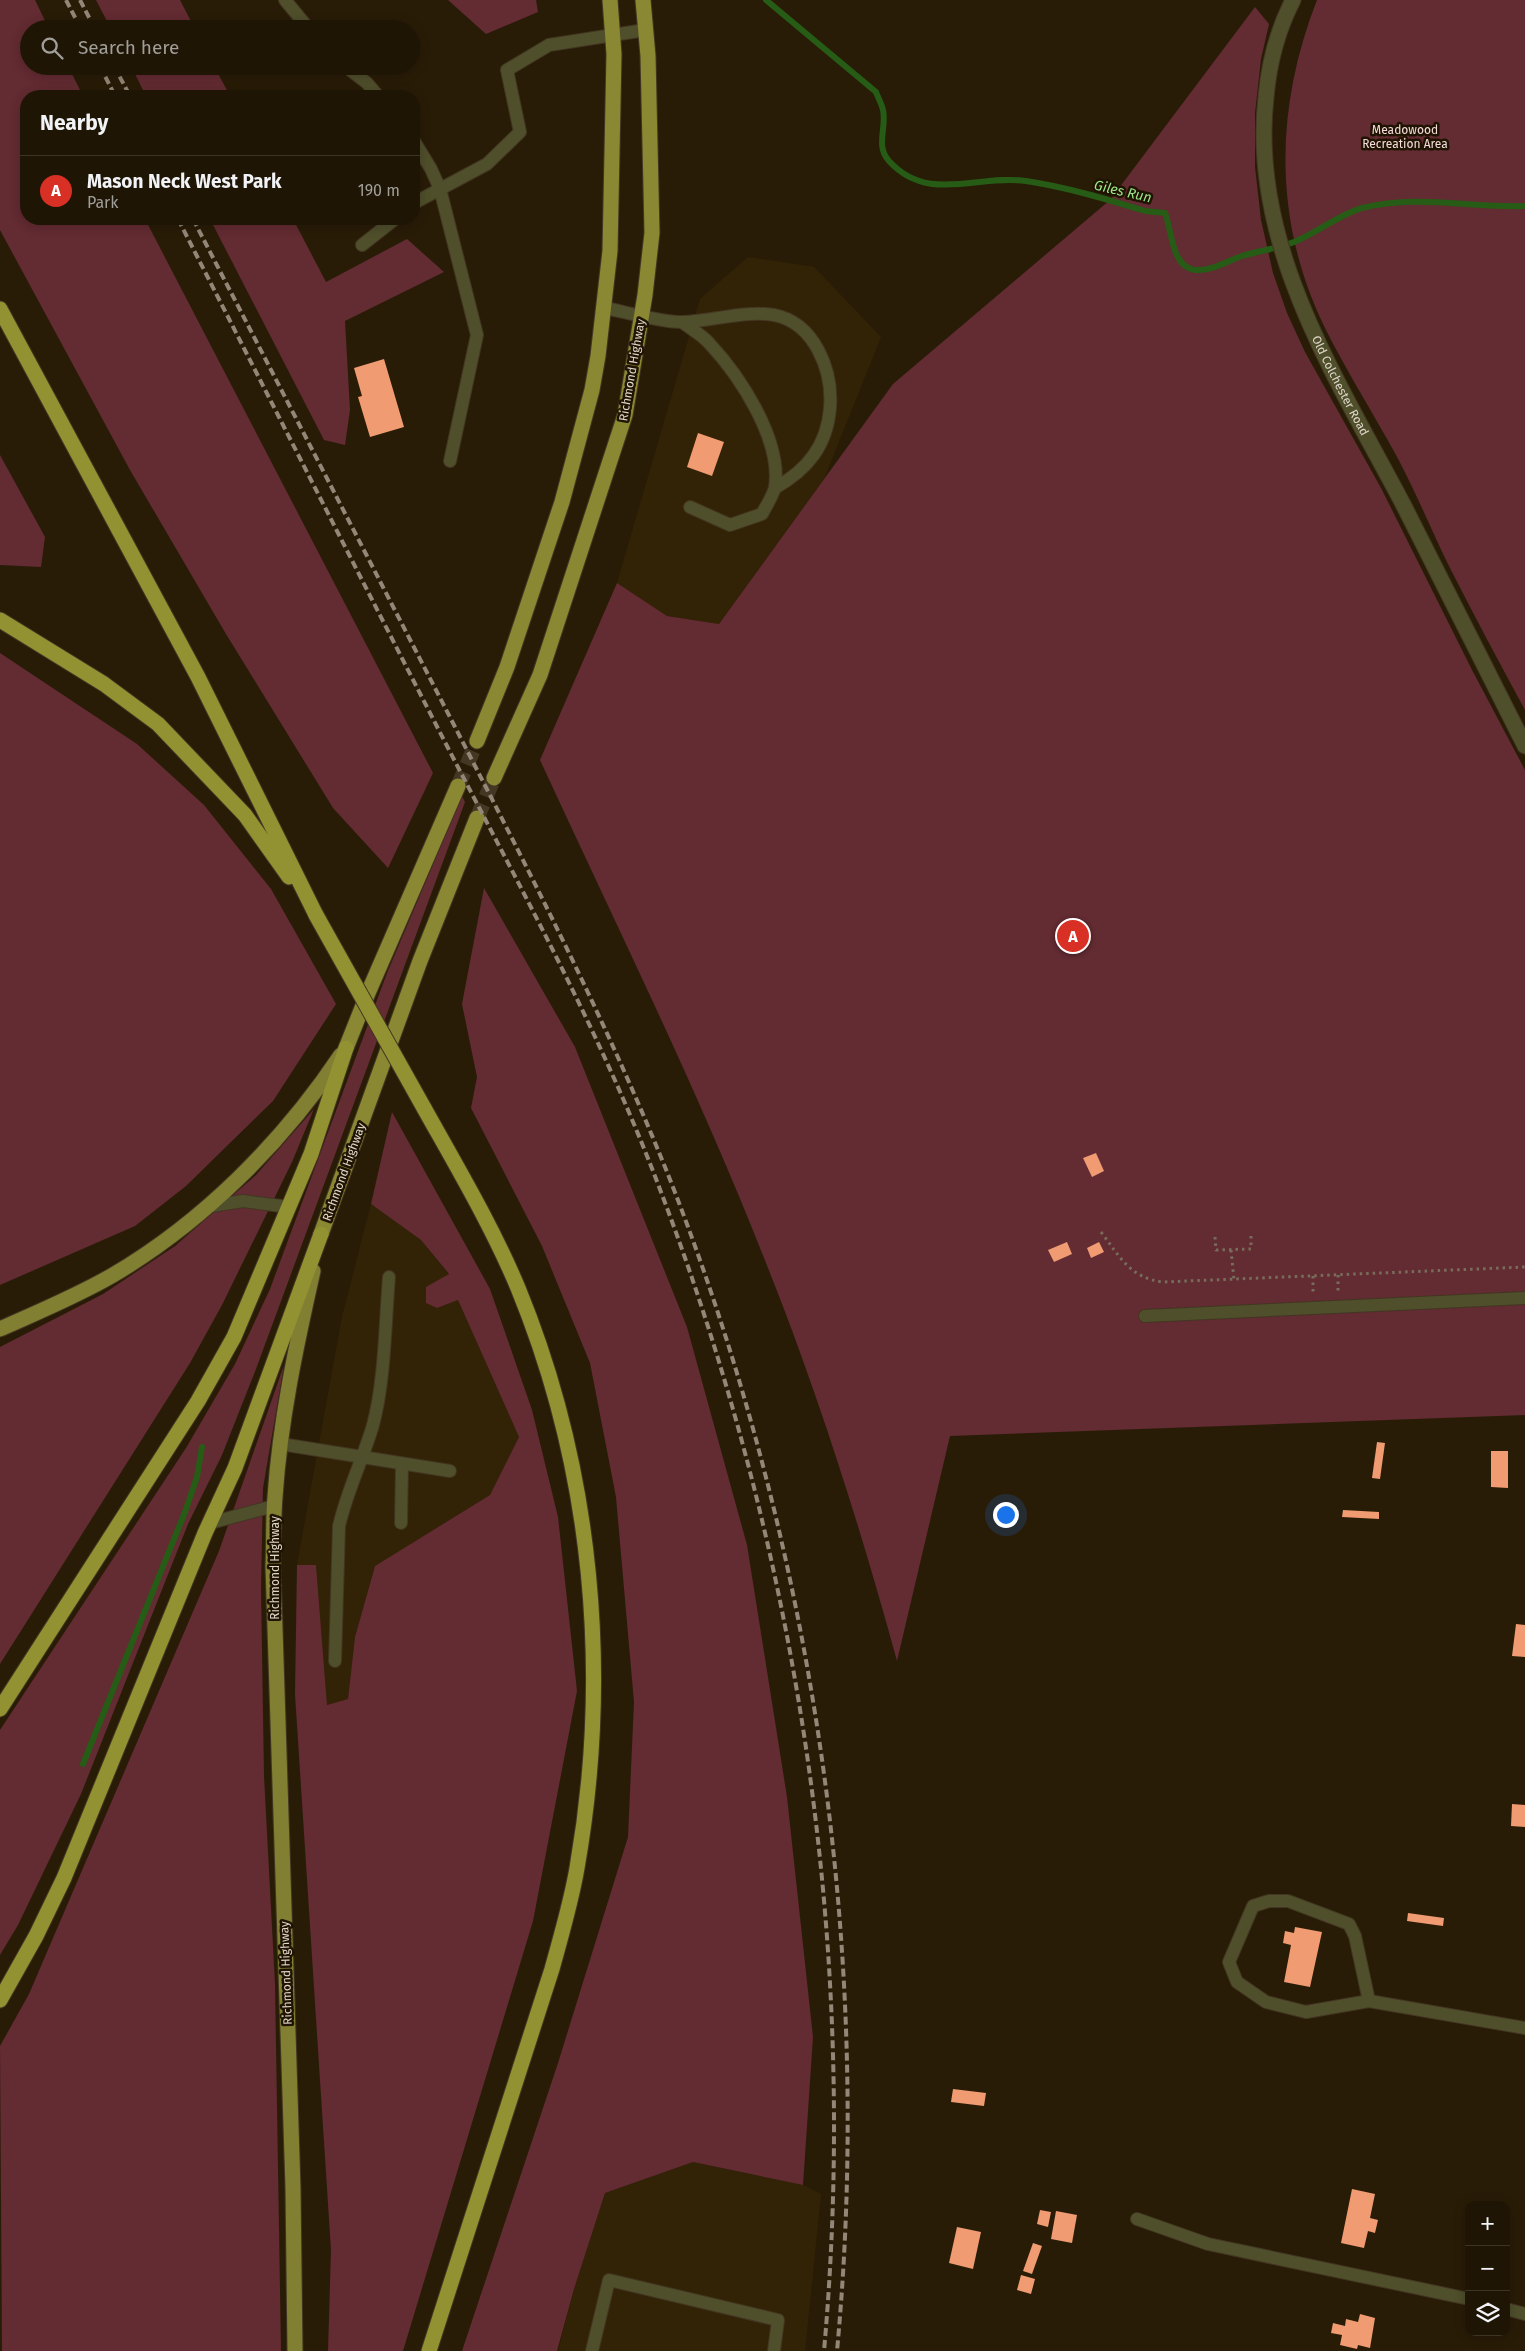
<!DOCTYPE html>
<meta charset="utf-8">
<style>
:root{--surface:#1f1505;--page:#271e0f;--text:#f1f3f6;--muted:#a19f9a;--line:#3c3427;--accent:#d93025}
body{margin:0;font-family:"Fira Sans",sans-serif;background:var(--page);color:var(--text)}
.controls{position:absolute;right:15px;bottom:15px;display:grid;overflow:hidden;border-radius:10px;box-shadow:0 2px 12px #0003}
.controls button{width:45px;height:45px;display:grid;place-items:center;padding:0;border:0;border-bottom:1px solid var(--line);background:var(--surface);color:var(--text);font:25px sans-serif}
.you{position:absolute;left:1005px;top:1514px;width:18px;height:18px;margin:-12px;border:4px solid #fff;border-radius:50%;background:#1a73e8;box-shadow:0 0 0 8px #1a73e833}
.badge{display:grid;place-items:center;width:32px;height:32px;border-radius:50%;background:var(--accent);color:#fff;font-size:16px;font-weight:700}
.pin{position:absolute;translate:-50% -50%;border:2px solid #fff;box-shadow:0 1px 5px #0006}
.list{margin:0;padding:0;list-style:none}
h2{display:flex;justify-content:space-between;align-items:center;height:65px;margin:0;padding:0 20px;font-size:21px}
h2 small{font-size:16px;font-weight:400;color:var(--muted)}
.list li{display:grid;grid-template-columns:32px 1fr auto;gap:15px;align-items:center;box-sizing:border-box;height:70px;padding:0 20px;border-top:1px solid var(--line)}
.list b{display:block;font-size:19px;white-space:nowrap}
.list p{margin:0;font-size:16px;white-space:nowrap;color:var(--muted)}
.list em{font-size:16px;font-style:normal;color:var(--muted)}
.icon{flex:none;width:28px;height:28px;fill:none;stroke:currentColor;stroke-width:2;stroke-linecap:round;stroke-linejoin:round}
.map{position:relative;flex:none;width:1525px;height:2351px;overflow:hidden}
.search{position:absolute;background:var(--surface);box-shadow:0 2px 12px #0003;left:20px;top:20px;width:400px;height:55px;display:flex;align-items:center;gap:12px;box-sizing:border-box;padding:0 18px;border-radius:28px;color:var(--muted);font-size:19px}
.panel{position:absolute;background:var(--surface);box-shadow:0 2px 12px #0003;left:20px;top:90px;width:400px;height:135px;border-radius:20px}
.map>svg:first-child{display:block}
.built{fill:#332306}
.green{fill:#632b32}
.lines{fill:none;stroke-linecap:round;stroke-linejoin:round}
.stream{stroke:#265c16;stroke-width:6}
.building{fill:#f09b72}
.trunk-tunnel{stroke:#443824;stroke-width:15;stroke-dasharray:15 8;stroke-linecap:butt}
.service-casing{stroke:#433622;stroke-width:14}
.tertiary-casing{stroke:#433622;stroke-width:17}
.primary-casing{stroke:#433622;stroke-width:17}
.trunk-casing{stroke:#433622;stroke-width:17}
.motorway-casing{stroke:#433622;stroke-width:17}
.path{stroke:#786d5b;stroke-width:3;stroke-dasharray:2.5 4;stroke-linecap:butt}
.service{stroke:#4f4f2c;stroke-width:12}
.tertiary{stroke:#4f4f2c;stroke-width:15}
.primary{stroke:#807f32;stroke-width:15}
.trunk{stroke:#8a8832;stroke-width:15}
.motorway{stroke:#939232;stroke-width:15}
.rail{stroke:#938878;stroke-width:4;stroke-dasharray:8 4;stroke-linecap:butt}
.motorway-bridge-casing{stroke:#433622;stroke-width:17;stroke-linecap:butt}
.motorway-bridge{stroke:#939232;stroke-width:15}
.labels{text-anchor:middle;stroke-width:5;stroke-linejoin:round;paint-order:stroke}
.park-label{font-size:12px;fill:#f6dbdc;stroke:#1f1301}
.street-label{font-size:12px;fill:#e0d7ca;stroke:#1f1301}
.water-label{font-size:14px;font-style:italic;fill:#9be789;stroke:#1f1301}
</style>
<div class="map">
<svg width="1525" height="2351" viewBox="0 0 1525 2351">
<rect width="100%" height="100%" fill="#291c07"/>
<g class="built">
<path d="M748,257L814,267L881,337L824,479L719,624L667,616L617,583L700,299Z"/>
<path d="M371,1204L421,1240L449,1275L437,1308L458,1300L519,1437L490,1495L375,1566L355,1637L348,1699L327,1705L316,1566L297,1565L342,1317Z"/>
<path d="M693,2162L803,2185L821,2194L805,2351H558L574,2289L605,2193Z"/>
</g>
<g class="green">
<path d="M0,0H35L49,29H29V66H68L83,96H26V219H145L433,773L388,868L333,808L226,634L130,470L0,230Z"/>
<path d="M96,0H180L195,29H111Z"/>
<path d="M448,0H536L538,12L486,34Z"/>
<path d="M1317,0H1525V710C1500,664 1475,617 1451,570C1432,532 1416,492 1396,455C1373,413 1347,372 1326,330C1273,223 1274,110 1317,0Z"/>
<path d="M1255,7L1269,24L1261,59L1255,113V167L1261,220L1273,273L1287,313L1305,352L1381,488L1472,670L1525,770V1415L950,1436L897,1661C860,1526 818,1393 766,1263C699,1092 617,927 540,760L617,583L667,616L719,624L893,384L1110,200Z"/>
<path d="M131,66H214L230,96H146Z"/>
<path d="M210,219H293L326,282L407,239L444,272L345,321L350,410L345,445L324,440Z"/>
<path d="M0,455L45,537L41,567L0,565Z"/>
<path d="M0,653L137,744L204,805L271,889L336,1004L273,1101L186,1186L135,1226L0,1285Z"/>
<path d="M462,796L465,802L256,1369L222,1455L188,1524L81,1794L18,1925L0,1955V1730L186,1448L235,1364L270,1289L387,973Z"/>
<path d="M484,888L575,1047L687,1327L747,1545L787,1797L813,2037L803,2185L693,2162L605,2193L574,2289L557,2351H462L558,2063L628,1837L634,1702L616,1497L590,1363L542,1246L471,1108L477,1077L462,1004Z"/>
<path d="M314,1109L292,1162L222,1305L190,1363L0,1664V1347L103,1294L175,1246L256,1175Z"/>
<path d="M392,1112L490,1289L532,1410L558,1517L577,1691L533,1921L403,2351H328L331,2250L295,1694L297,1565H316L327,1705L348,1699L355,1637L375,1566L490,1495L519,1437L458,1300L437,1308L426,1303V1287L449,1274L421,1240L371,1204Z"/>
<path d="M284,1365L263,1488L261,1588L264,1776L275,1984L281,2351H2L0,2046L29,1994L219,1551Z"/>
</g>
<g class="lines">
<g class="stream">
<path d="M766,0L876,92C878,98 882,104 883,110C887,127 875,146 889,161C928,204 978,174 1026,181C1066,187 1106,199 1145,211L1165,213C1172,230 1171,267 1195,270C1211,271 1224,263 1239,257C1257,251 1276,249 1294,242C1317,233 1338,215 1362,208C1418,194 1469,208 1525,206"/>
<path d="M83,1764L185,1512L197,1477L202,1447"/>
</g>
</g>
<g class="building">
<path d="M384,359L404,427L370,437L358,397L362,396L354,368Z"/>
<path d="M698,433L724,442L712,476L687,467Z"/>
<path d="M1096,1153L1104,1171L1092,1177L1083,1158Z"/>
<path d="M1067,1242L1072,1254L1054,1262L1048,1250Z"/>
<path d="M1099,1242L1104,1252L1091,1258L1087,1248Z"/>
<path d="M1377,1442L1385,1443L1380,1479L1372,1478Z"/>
<path d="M1491,1451H1508V1488L1491,1487Z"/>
<path d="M1343,1510L1379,1512V1519L1342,1517Z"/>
<path d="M1516,1624L1525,1625V1657L1512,1656Z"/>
<path d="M1512,1804L1525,1805V1827L1511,1826Z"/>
<path d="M1408,1913L1444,1918L1443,1926L1407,1921Z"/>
<path d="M1295,1927L1322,1932L1310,1987L1284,1982L1291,1945L1283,1943L1285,1931L1294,1933Z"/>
<path d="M953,2089L986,2093L984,2106L951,2102Z"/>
<path d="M1352,2189L1375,2194L1370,2218L1378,2220L1375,2233L1368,2231L1364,2248L1341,2243Z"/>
<path d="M1040,2210L1051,2212L1048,2227L1037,2224Z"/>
<path d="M1056,2211L1077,2215L1072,2243L1051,2239Z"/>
<path d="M957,2227L981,2232L973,2269L949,2263Z"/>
<path d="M1033,2243L1042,2246L1032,2274L1023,2271Z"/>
<path d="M1021,2275L1035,2279L1031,2294L1017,2290Z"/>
<path d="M1360,2314L1375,2318L1370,2348L1358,2345L1357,2349L1340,2345L1342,2335L1331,2333L1333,2323L1345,2326L1346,2319L1358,2322Z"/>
</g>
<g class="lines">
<g class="trunk-tunnel">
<path d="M458,786L477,741"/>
<path d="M477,818L494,778"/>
</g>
<defs>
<g id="service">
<path d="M285,0L309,29"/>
<path d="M345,66L367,83L378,96"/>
<path d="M414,141L431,169L440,189L477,335L450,461"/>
<path d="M414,203L487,164L520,132L507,70L549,45L645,30"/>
<path d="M362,245L395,219"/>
<path d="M605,308C626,312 664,323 683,322C713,321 745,310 774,315C815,323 833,371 830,408C827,446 807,470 775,488"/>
<path d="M682,322C691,329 702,335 709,343C740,376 782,440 775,487C773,496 766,506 762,514L730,525L690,507"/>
<path d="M205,1207L243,1201L289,1207"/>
<path d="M1145,1316L1525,1298"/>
<path d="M281,1444L450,1471"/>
<path d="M210,1523L274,1506"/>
<path d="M401,1523L402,1464"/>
<path d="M335,1661L339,1526C347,1491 363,1459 373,1425C385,1380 385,1324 389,1277"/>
<path d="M1369,2001L1355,1936L1349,1924L1288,1901H1269L1253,1906L1229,1962L1237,1982L1266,2002L1306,2012L1369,2001L1525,2028"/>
<path d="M1137,2219L1208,2244L1469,2299"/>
<path d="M1506,2309L1525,2314"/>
<path d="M592,2351L609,2280L778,2320L774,2351"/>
</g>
<g id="tertiary">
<path id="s1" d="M1293,0C1277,31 1269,63 1266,97C1249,246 1338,380 1404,506C1445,586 1485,666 1525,746"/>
</g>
<g id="primary">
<path d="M0,1329C38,1312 77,1296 113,1275C203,1222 283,1142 341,1055"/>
<path d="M295,2351L293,2188L273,1566C274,1543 273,1520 275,1497C280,1421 296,1346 313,1271"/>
</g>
<g id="trunk">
<path d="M477,741L507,667L562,502L592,390L598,356L610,251L614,54L610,0"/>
<path d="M494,778L540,675L625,415L645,295L652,233L648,56L643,0"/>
<path d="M346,1048L368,993L458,786"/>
<path d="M321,1234L420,961L477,818"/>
</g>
<g id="motorway">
<path d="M0,309L198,677L316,915"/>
<path d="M0,620L104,684L158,724L245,815L289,877"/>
<path d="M424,1108C457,1167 492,1226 518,1288C593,1471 611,1674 577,1868C571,1903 561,1936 552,1969L429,2351"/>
<path d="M0,1709L198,1401L234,1337L311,1154L346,1048"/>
<path d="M0,2000L36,1936L64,1878L205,1533L235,1468L321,1234"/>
</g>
</defs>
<use href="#service" class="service-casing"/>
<use href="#tertiary" class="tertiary-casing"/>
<use href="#primary" class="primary-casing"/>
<use href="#trunk" class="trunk-casing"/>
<use href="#motorway" class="motorway-casing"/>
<g class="path">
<path d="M1101,1232C1120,1257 1130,1278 1163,1282L1525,1267"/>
<path d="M1215,1237L1216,1250L1251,1249V1235"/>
<path d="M1231,1250L1234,1280"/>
<path d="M1338,1275V1292"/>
<path d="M1313,1276V1293"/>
</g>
<use href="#service" class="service"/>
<use href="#tertiary" class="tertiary"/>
<use href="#primary" class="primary"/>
<use href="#trunk" class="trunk"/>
<use href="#motorway" class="motorway"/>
<g class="rail">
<path d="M66,0L81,29"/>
<path d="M80,0L95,29"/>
<path d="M100,66L115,96"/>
<path d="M114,66L130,96"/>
<path d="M178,219C268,395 357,571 447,746C519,885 594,1021 651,1166C798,1542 860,1949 824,2351"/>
<path d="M193,219C280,387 367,556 454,725C530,873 607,1022 669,1177C814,1546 874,1956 837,2351"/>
</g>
<defs>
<path id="motorway-bridge" d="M316,915L424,1108"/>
</defs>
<use href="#motorway-bridge" class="motorway-bridge-casing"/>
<use href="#motorway-bridge" class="motorway-bridge"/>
</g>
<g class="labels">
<g class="park-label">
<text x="1405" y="134">Meadowood<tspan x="1405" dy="14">Recreation Area</tspan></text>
</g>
<g class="street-label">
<text transform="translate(632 370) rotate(-80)" y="4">Richmond Highway</text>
<text dy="4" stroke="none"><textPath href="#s1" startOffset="404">Old Colchester Road</textPath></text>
<text transform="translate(344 1172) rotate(-70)" y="4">Richmond Highway</text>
<text transform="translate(275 1568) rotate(-90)" y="4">Richmond Highway</text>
<text transform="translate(286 1973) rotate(-92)" y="4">Richmond Highway</text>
</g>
<g class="water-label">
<text transform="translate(1123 191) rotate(13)" y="5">Giles Run</text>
</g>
</g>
</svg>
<div class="controls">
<button>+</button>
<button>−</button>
<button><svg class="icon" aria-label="layers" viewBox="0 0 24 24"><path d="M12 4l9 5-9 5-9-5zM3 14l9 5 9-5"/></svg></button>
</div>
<div class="you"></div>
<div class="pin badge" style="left:1073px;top:936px">A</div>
<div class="search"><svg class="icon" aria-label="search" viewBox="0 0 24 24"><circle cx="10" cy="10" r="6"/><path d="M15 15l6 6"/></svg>Search here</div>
<section class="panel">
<h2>Nearby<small></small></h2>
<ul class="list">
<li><span class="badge">A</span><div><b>Mason Neck West Park</b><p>Park</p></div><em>190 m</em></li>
</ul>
</section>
</div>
